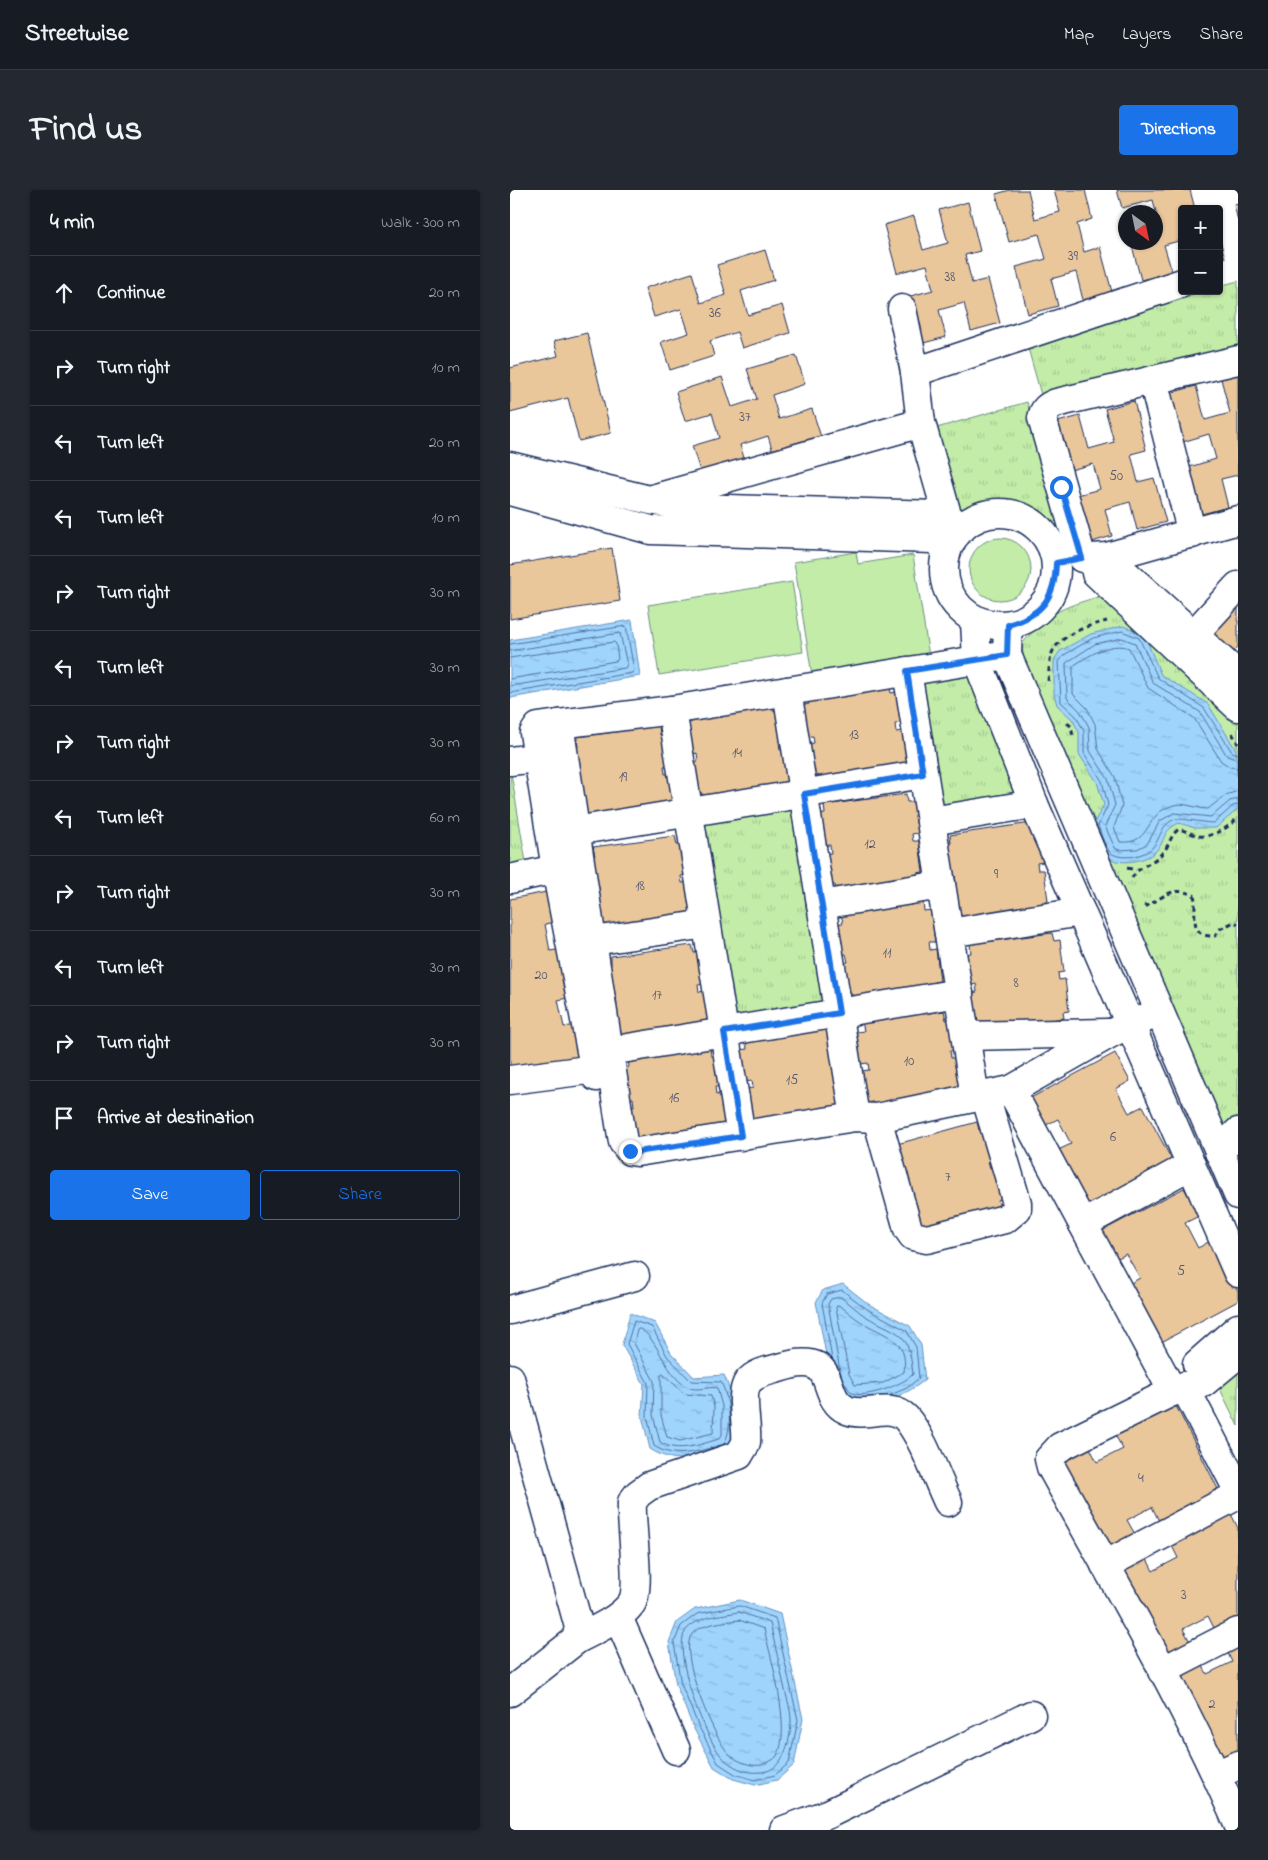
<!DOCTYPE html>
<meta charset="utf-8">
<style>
:root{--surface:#171b24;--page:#242831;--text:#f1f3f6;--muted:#9ea1a6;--line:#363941;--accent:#1a73e8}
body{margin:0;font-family:"Indie Flower",sans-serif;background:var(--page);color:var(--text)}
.controls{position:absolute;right:15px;top:15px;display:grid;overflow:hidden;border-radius:5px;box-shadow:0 1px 4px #0004}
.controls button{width:45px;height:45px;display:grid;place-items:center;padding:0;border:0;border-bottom:1px solid var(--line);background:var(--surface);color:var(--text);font:25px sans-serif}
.compass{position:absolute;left:608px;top:15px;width:45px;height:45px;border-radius:50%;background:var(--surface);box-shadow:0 1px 4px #0004;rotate:147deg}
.stop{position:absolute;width:15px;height:15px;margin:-11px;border:4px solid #1a73e8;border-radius:50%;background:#fff}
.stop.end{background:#1a73e8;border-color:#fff;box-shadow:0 1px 5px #0008}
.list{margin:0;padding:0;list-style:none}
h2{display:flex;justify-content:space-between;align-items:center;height:65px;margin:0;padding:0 20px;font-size:21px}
h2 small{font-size:16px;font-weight:400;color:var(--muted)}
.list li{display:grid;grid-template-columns:32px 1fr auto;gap:15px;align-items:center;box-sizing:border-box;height:75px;padding:0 20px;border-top:1px solid var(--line)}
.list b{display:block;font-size:19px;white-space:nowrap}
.list em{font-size:16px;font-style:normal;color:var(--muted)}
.actions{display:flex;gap:10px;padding:15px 20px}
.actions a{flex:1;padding:11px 0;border:1px solid var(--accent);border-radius:5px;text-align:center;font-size:18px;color:var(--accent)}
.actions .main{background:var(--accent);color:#fff}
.icon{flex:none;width:28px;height:28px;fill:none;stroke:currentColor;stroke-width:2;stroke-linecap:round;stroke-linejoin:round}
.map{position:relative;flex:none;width:728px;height:1640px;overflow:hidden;border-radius:5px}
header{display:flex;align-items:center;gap:30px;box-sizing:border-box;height:70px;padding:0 25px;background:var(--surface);border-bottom:1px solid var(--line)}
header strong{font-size:24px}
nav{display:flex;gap:28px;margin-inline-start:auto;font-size:18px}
.intro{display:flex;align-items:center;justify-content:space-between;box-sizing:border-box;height:120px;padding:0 30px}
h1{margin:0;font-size:35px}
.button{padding:12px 22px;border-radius:5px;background:var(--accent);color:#fff;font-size:18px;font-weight:700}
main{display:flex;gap:30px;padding:0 30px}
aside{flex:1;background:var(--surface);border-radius:5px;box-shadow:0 1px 4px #0004}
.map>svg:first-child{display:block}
.grass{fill:#c2eca8;stroke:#6e8e83}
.park{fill:url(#park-tufts);stroke:#6e8e83}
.water{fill:url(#water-ripples);stroke:#6a92bd}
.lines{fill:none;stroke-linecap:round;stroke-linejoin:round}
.shore{stroke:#50719e;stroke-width:1}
.building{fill:#eac69b;stroke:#1b2f5e}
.minor-casing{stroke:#1b2f5e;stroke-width:31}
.path{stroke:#1b2f5e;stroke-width:3;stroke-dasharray:5 4;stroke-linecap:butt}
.minor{stroke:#fff;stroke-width:28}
.route{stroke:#1a73e8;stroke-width:6}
.labels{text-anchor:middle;stroke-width:4.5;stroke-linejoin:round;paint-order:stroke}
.number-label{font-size:14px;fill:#4f556d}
</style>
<header>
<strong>Streetwise</strong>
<nav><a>Map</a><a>Layers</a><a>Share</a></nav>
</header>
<div class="intro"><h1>Find us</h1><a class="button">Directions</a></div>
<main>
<aside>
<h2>4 min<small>Walk · 300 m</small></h2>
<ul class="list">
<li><svg class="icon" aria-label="ahead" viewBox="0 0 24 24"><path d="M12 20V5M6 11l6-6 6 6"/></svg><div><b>Continue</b></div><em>20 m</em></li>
<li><svg class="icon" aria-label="right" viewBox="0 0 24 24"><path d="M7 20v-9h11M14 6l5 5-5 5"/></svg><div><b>Turn right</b></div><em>10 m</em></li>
<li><svg class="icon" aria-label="left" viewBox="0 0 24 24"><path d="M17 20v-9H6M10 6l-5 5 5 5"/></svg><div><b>Turn left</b></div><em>20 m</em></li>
<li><svg class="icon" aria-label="left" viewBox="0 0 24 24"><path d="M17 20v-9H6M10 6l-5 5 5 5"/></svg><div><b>Turn left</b></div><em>10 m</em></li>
<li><svg class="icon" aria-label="right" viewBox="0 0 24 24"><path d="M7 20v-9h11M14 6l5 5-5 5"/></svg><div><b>Turn right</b></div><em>30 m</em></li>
<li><svg class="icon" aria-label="left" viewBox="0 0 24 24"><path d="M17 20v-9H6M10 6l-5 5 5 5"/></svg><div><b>Turn left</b></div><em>30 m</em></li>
<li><svg class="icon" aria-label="right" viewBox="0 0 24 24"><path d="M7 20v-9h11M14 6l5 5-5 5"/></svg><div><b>Turn right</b></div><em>30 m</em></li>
<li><svg class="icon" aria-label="left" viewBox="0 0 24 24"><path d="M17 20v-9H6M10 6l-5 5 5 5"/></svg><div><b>Turn left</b></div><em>60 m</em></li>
<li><svg class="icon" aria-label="right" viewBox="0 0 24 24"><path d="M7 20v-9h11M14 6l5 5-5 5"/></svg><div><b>Turn right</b></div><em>30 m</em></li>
<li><svg class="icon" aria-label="left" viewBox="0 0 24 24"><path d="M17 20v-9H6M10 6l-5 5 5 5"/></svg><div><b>Turn left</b></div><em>30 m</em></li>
<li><svg class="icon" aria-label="right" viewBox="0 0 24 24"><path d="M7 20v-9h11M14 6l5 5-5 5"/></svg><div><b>Turn right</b></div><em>30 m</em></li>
<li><svg class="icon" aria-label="arrive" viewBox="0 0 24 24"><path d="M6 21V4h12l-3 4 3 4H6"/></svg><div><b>Arrive at destination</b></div></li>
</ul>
<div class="actions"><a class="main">Save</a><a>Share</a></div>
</aside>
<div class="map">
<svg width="728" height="1640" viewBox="0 0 728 1640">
<defs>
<pattern id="park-tufts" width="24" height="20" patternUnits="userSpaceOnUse" patternTransform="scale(1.25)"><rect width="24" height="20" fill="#c2eca8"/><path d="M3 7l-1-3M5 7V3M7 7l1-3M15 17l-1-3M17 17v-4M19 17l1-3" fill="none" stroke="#a6cb93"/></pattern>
<pattern id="water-ripples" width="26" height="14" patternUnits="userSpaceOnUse" patternTransform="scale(1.25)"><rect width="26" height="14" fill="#9fd4fd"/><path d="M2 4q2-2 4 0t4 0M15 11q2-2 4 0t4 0" fill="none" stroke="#88b6db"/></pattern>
</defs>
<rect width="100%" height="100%" fill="#fff"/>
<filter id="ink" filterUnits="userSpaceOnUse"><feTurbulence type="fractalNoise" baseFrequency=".02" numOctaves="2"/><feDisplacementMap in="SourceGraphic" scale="10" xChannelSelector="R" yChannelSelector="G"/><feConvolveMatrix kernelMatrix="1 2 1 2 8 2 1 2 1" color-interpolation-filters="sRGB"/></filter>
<g filter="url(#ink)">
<g class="grass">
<circle cx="490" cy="379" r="31"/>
<path d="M346,362L348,374L403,365L419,466L302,485L284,372Z"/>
<path d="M282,392L293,462L149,485L138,415Z"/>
</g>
<g class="park">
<path d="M728,91V164L535,219L516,151L691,101H709V96Z"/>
<path d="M517,212L550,330L534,336L513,323L492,319L466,322L445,316L423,239Z"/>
<path d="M588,407L604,413L728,529V925L710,944L515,483L512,454C536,424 552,417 588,407Z"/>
<path d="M459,476L515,608L424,623L402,485Z"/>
<path d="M0,577L18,684L0,687Z"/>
<path d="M291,611L324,818L217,835L184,629Z"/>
<path d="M728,1180V1236L710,1199Z"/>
</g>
<g class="water">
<path d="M122,430L130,486L0,508V450Z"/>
<path d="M613,436L634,444L651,485L698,514L726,560L728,619L706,638H685L669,633C650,642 657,651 645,662C635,672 604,677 595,664C589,656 586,644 582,636L594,615L587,592L569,564V542L562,529L547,515L544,504V470L550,461L581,444Z"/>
<path d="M333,1094L360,1115L400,1136L411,1155L415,1190C390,1209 373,1212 343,1215L321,1191L306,1112L313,1100Z"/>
<path d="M120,1123L145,1133L161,1163L184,1187L214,1185C224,1207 230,1239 216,1259C186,1266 168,1277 140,1259L132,1226L134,1194L112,1155Z"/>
<path d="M230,1410L270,1424L293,1529L284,1575L267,1590L245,1595L223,1589L204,1577L183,1537L166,1495L159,1452L167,1432L185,1419Z"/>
</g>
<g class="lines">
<g class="shore">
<path d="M0,454L116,436L124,480L122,483L0,503"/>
<path d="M0,461L110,443L117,475L115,478L0,496"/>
<path d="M0,468L104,452L106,454L108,469L106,471L0,489"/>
<path d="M728,564L722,562L694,518L648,488L629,448L612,441L583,448L554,465L549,472L551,512L566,526L574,541V563L592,591L598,615L588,636C591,643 594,655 599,661C607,671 634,667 642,658C652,647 650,634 666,629C670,628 695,633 704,633L723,616L728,615"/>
<path d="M728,570L717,566L690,522L643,493L625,453L612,448L585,454L556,473L557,508L570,521L579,537L580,561L598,589L605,615L595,636L605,658L609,660L627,659L637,654L650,631L664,623L701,627L720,611L728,609"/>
<path d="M728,578L720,577L711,571L684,528L638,498L619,458C601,451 578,466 563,476V504L577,518L585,534L588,559L605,587L612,616L604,637L610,652C643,655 633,623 664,615C675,612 687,619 698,619L716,605L728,601"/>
<path d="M328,1115C336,1119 343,1127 350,1131C374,1146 399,1148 394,1182L373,1193L345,1195L339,1184L326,1118Z"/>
<path d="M130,1139C147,1146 157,1190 180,1198C189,1201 199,1196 207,1198L212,1216V1245L209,1249C191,1254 167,1264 150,1252L143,1225L144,1191L124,1153L127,1140Z"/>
<path d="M322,1169L312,1113L317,1104L332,1100L357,1119L396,1140L406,1157L409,1188L397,1198L378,1206"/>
<path d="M153,1184L175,1204L201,1206L204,1217L203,1243L170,1251L157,1247L151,1225V1186Z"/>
<path d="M331,1186L318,1114L321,1109L330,1107C339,1112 346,1120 355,1126C391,1146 398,1139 403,1184C395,1194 351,1211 341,1202C337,1198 335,1192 332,1188"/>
<path d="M211,1255C188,1261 166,1270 144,1256L137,1226L138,1193L117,1154L124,1131L142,1137L157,1166L181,1191L211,1192C219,1208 224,1240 213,1255"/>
<path d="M230,1416L265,1428L288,1530L279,1573L265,1585L245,1590L225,1584L208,1573L188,1535L171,1494L164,1453L171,1436L187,1424Z"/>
<path d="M229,1422L260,1433C265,1455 270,1478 275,1500C277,1509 281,1520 281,1530C281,1547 275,1576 257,1581C241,1585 227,1580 215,1570C197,1555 160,1460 176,1440C187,1426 213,1425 229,1422Z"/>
<path d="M229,1430L254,1439C261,1468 282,1540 267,1566C263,1571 256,1573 251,1575C241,1577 226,1571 219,1564C204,1549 167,1461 182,1444C192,1433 215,1432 229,1430Z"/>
</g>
</g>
<g class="building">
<path d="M500,0H518L525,29L550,22L544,0H575L582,29L567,34L574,62L590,57L602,102L573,110L566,82L541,89L548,116L518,124L506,77L536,69L529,44L499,52L486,4Z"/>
<path d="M607,0H680L685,19H672V50L654,55L662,82L631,90L621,52H646V36L649,35L643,10L612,18Z"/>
<path d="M458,12L470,61L455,65L462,93L478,89L490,133L461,141L454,113L429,120L436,147L406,155L393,108L423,100L417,75L387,83L374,35L404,26L413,60L438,53L429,20Z"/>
<path d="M728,14V31L724,15Z"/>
<path d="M709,46L715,68L709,69Z"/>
<path d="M255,60L264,90L231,101L238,125L272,115L280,143L232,158L227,142L200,151L204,166L160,180L151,152L179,143L171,119L144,127L135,98L182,83L191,113L216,105L207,75Z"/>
<path d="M77,143L101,243L69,251L58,208L0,223V178L48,166L44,151Z"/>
<path d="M286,165L295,194L262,205L269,229L302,219L311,247L263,262L258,246L230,255L235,271L191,284L182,256L209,248L202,223L175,231L166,202L212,187L222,217L247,209L237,179Z"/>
<path d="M728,185V285L711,289L718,317L688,325L676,278L706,269L699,244L669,253L656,204L686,196L695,230L720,223L711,189Z"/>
<path d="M624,211L636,260L621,264L628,292L644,288L656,332L627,340L620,312L595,319L602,346L572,355L560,307L590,299L583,274L553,282L540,234L570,226L579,259L604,252L595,219Z"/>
<path d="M102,358L110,411L0,429V375Z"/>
<path d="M728,412V457L717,468L695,446Z"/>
<path d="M379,494L381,503L387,502L391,533L385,534L386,542L392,541L397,573L391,574V580L309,591L308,585L301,586L296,554L304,553L303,546L295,547L291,516L299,514L298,506Z"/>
<path d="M263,512L264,521L271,520L275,551L269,552L270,560L276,559L280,591L274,592L275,598L193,609L192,603L184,604L180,572L188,571L187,563L179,565L175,533L182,532L181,523Z"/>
<path d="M149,536L150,545L156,544L160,575L154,576L155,584L162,583L166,615L70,628L65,596L73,595L72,588L64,589L60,557H68L67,547Z"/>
<path d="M396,604L397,612H404L408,643L402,644L403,651H409L413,682L407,683L408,690L326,701L325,695L317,696L313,664L321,663L320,655L312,656L307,625L315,624L314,615Z"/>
<path d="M521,633L529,641L533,672L527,673L528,680H534L538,711L532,712L533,719L451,730L450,724L442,725L438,693L446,692L445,685L437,686L433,654L441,653L440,645Z"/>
<path d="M165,646L167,655L173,654L177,685L171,686L172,693L178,692L183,724L87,738L82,706L90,705L89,697L81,698L77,667L85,666L83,657Z"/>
<path d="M47,700L53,730L35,734L40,761L58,758L67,806L48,810L54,837L72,834L77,865L0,879V709Z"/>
<path d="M413,712L414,721L421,720L425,752H419L420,760L426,759L430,791L424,792L425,798L343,810L342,804L334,805L330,773L338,772L336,764L329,765L325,734L333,733L331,724Z"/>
<path d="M542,743L544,751L550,750L554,782L548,783L549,790L555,789L559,821L553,822L554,828L472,840L463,835L459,803L467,802L466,794L458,796L454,764L461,763L460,754Z"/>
<path d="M182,755L184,763L190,762L194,794L188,795L189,802L195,801L199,833L103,847L99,815L107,814L106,806L98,807L94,776L101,775V766Z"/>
<path d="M434,821L436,830L442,829L446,860L440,861L441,868H447L451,900L364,918L363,912L355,913L351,881L359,880L358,873L350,874L346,842L354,841L352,832Z"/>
<path d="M318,839L335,917L239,931L235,899L243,898L242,891L234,892L229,860L237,859L236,851Z"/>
<path d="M200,857L201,866L207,865L212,896L205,897L206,905L212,903L217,935L120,949L116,917L124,916L123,908L115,910L111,878L119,877L118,868Z"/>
<path d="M605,863L620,891L606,899L619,923L633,916L664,974L575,1021L544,962L561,954L548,929L532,937L517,910Z"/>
<path d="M467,932L469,940L476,939L484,969L478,971L480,978L486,977L494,1008L488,1010L490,1016L410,1037L387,954Z"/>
<path d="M674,998L689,1026L675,1033L688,1058L702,1050L728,1101V1111L644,1156L613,1097L630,1088L616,1064L600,1072L586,1044Z"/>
<path d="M665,1214L710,1303L650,1333L642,1317L617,1330L626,1346L597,1361L552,1272L580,1258L587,1272L613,1259L605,1245Z"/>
<path d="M721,1324L728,1338V1431L706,1442L698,1426L673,1439L682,1455L653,1470L608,1381L636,1367L643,1381L668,1368L661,1354Z"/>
<path d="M728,1451V1563L707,1573L661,1485L690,1470L697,1484L722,1472L715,1457Z"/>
</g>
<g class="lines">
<defs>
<g id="minor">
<path d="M392,119L405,182L411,233L438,328"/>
<path d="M405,182L672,93"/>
<path d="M643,190L682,344"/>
<path d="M0,276L140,310L184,318L428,325L454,336"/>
<path d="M0,301L141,340L422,349L438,357"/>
<path d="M146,308L411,233"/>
<circle cx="490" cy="379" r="56"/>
<path d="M572,368L532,228C534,219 538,216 546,213L728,170"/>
<path d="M582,368L597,367L728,330"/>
<path d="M465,431L467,470L524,614L728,1083"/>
<path d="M498,435L497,465L728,1005"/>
<path d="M683,445L728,396"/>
<path d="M497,465L162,520L49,534L110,934L113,952L120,961L127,962L345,927L367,928L501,900"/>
<path d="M397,481L465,907"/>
<path d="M728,485L597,367L586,383L728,517"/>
<path d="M277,501L345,927"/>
<path d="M162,520L231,946"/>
<path d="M49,534L28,537L24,543L46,679L86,887"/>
<path d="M0,571L27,568"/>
<path d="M421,631L524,614"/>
<path d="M65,641L413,584"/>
<path d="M0,689L46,679"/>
<path d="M311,715L431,695"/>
<path d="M439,743L571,722"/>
<path d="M83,751L196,734"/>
<path d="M636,828L601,843L501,900L663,1202"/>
<path d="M456,846L597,843"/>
<path d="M100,861L449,803"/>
<path d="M0,890L85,879"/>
<path d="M367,928L398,1039L403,1046L417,1049L495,1029L507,1019V1013L475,905"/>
<path d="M709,962L728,942"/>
<path d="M573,1034L681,975"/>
<path d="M0,1120L125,1086"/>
<path d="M728,1164L693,1193L674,1196L550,1257L539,1269L541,1277C605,1394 675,1511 728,1634"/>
<path d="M687,1174L728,1138"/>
<path d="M0,1188L69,1437L66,1450L0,1502"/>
<path d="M674,1196L728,1300"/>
<path d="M595,1375L728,1305"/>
<path d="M108,1427L166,1560"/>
<path d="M66,1450C84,1440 108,1431 121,1414C132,1400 120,1333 122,1312L128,1304L139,1296L229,1265C231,1261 235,1256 236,1252C238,1236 229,1204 238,1192C245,1183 258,1181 269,1178C333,1158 307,1207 337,1220C355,1228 381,1212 396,1228C414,1249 426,1287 438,1312"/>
<path d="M652,1481L728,1442"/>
<path d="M707,1585L728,1575"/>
<path d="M274,1640L318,1624L521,1525"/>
</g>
</defs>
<use href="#minor" class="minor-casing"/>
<g class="path">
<path d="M538,491C539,482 539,471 542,463C550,444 580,435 597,431"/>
<path d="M557,533L561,536L563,547"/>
<path d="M722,543L728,554"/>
<path d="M617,678L626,680"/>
<path d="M622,688C629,675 644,674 653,662C660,655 660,645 669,639C676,641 682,644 689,646C702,648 720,637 728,627"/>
<path d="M634,715L637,716C655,706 662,696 684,705C688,720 676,748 705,746L710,739L724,732L728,734"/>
</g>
<use href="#minor" class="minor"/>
</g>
</g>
<g class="lines" filter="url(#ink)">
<path class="route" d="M120,961L127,962L231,946L214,842L329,823L294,604L413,584L397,481L497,465L498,435C532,425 545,408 546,373L572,368L551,297"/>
</g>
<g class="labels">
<g class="number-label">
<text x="563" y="70">39</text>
<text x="440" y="91">38</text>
<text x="205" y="127">36</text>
<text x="235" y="231">37</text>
<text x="606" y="290">50</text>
<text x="344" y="549">13</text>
<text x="227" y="567">14</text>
<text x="113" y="591">19</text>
<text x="360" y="658">12</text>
<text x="486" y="688">9</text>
<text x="130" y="700">18</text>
<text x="377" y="767">11</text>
<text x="31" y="789">20</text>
<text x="506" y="797">8</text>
<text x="147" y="809">17</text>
<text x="399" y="875">10</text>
<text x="282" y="894">15</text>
<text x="164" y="912">16</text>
<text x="603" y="951">6</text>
<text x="438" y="991">7</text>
<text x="671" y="1085">5</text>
<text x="631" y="1292">4</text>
<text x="674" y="1409">3</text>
<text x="702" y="1518">2</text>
</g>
</g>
</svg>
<div class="controls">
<button>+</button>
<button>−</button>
</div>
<svg class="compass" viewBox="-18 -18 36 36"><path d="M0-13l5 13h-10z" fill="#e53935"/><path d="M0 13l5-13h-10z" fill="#9ea1a6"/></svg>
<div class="stop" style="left:551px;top:297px"></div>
<div class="stop end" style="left:120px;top:961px"></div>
</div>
</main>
